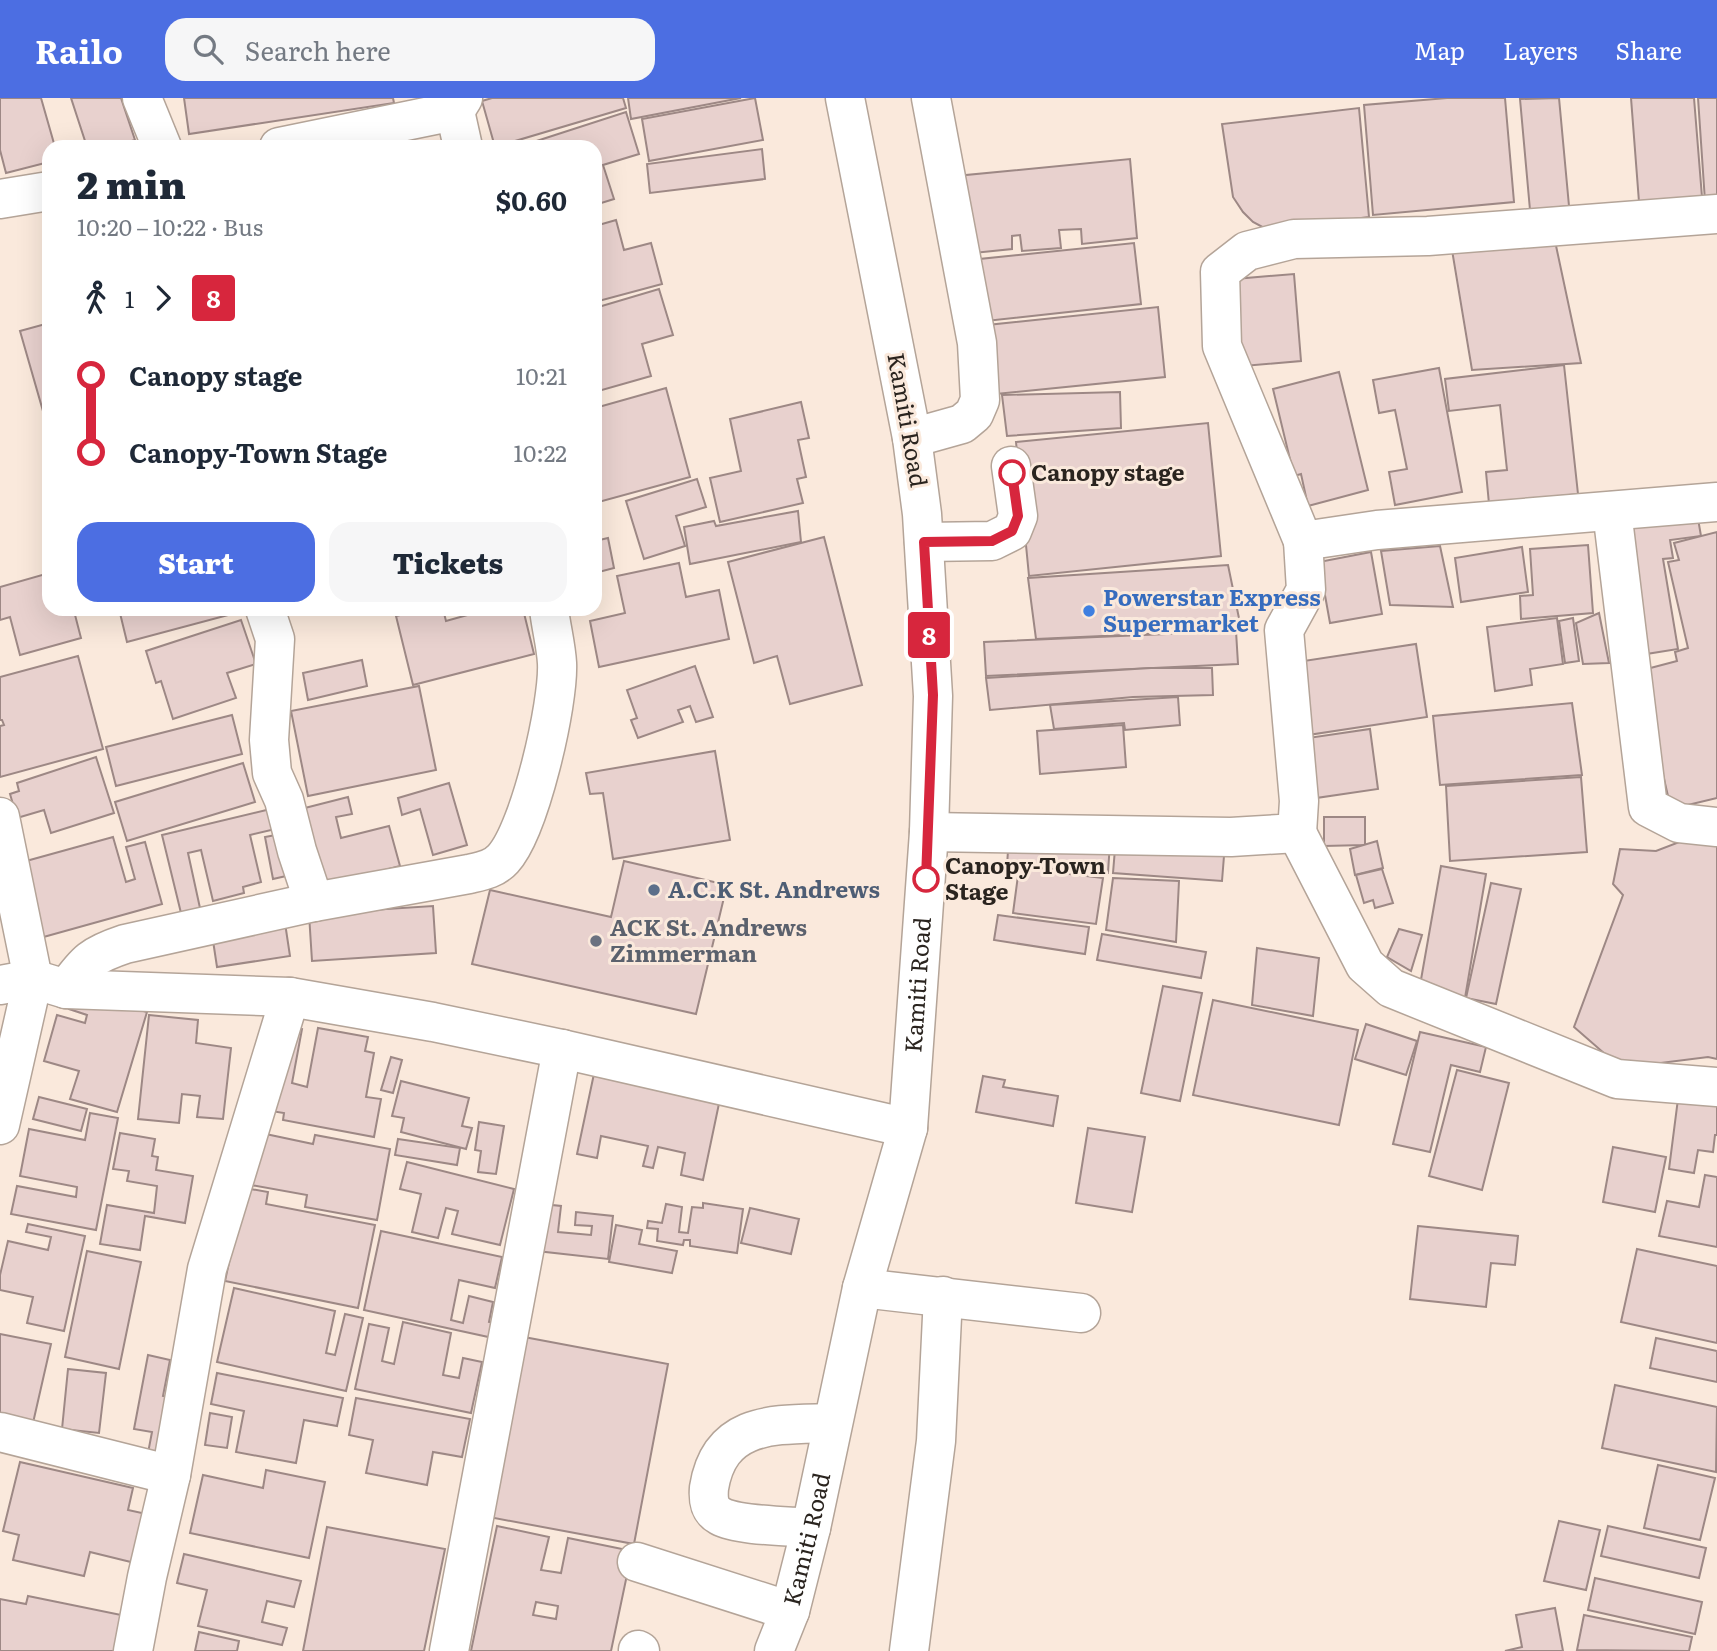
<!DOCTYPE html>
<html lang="en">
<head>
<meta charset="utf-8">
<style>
	:root { --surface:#fff; --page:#f6f6f7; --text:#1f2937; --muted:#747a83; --accent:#4c6ee2 }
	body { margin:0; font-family:Literata,serif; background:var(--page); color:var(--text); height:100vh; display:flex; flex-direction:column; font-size:26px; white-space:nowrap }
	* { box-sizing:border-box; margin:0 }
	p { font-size:23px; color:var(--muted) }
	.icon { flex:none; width:38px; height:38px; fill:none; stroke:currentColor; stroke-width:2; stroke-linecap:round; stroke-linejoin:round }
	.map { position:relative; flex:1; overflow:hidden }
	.details { position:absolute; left:42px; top:42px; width:560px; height:476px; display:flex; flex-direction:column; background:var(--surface); border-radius:21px; box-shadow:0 7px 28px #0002 }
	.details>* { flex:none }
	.badge { padding:0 14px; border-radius:5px; font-size:24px; line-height:46px }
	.map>.badge { position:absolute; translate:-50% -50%; box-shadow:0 0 0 4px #fff }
	.legs { display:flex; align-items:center; gap:10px; height:77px; padding:0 35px; font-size:23px }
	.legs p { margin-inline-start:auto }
	.summary { display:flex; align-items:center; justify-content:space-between; height:119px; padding:0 35px }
	h1 { font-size:38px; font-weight:800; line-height:52px }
	.button { display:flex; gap:14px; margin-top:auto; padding:14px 35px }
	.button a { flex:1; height:80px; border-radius:21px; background:var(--accent); color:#fff; font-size:28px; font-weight:800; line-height:80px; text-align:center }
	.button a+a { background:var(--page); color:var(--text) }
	ul { padding:0 35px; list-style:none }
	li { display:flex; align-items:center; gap:24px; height:77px; font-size:26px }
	li i { display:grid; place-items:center; width:10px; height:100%; margin:0 9px; background:currentColor }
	li i::after { content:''; width:18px; height:18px; margin:-9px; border:5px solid; border-radius:50%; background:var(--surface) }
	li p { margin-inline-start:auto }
	li:first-child i { background:linear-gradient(#0000 50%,currentColor 0) }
	li:last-child i { background:linear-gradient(currentColor 50%,#0000 0) }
	header { display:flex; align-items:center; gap:42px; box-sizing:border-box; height:98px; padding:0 35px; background:var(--accent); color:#fff }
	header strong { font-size:33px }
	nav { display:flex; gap:38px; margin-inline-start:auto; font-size:24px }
	.search { width:490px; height:63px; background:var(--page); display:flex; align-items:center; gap:18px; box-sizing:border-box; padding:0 24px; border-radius:21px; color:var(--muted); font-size:26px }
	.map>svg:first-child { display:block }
</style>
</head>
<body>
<header>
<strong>Railo</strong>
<div class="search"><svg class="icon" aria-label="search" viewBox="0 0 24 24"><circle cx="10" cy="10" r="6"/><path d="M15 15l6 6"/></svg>Search here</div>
<nav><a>Map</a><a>Layers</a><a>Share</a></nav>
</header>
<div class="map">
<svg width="1717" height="1553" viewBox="0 0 1717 1553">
	<rect width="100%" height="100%" fill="#fae9dc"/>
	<g fill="#e8d1ce" stroke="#9d8885" stroke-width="2" fill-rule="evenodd">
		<path d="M0 0H41L55 49H49V64L6 75 0 52Z"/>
		<path d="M71 0H121L135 42 111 49H87Z"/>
		<path d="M184 0H393L394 5 189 36Z"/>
		<path d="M492 0H623L626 10 495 49 482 3Z"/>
		<path d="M628 0H741L631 21Z"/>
		<path d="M755 0 763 42 649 63 642 21Z"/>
		<path d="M1447 0H1505L1514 104 1373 117 1364 7Z"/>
		<path d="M1559 0 1569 108 1530 112 1520 1Z"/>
		<path d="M1631 0H1694L1702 99 1639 104Z"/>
		<path d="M1698 0H1717V102L1705 103Z"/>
		<path d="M1359 10 1369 119 1268 132 1253 124 1243 114 1233 99 1222 26Z"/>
		<path d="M626 14 639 56 603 67 614 101 595 107V49H518Z"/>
		<path d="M762 51 765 81 650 95 647 66Z"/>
		<path d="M1130 61 1137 140 1082 146 1081 131 1059 132 1061 150 1022 153 1020 137 1012 138V151L964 156 956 78Z"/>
		<path d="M616 122 624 152 651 145 662 186 595 204V128Z"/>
		<path d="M1555 143 1581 265 1472 272 1451 146Z"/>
		<path d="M1134 145 1141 206 977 224 970 162Z"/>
		<path d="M1294 176 1301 263 1232 269 1235 181Z"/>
		<path d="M659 191 673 237 642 246 651 278 595 294V210Z"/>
		<path d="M1158 209 1165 279 986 297 978 228Z"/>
		<path d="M49 225V312L43 313 20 233Z"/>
		<path d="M1564 267 1578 396 1489 406 1486 374 1507 372 1500 307 1449 313 1445 281Z"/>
		<path d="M1439 270 1462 394 1395 407 1389 374 1407 371 1395 312 1379 315 1373 282Z"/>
		<path d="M1339 274 1368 392 1308 408 1301 376 1294 378 1273 291Z"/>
		<path d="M666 290 690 379 595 405V310Z"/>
		<path d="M1120 294 1121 330 1007 338 1002 297Z"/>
		<path d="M801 304 809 340 798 342 806 379 797 381 803 405 720 424 710 380 741 373 730 321Z"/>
		<path d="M1208 325 1221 458 1029 478 1016 344Z"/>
		<path d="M697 381 706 409 676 418 685 448 644 461 626 403Z"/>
		<path d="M798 413 801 444 690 466 684 429 714 423 716 428Z"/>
		<path d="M1697 415 1701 438 1670 442 1673 460 1663 461 1678 551 1640 557 1619 429Z"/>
		<path d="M1717 434V700L1671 711 1639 573 1677 563 1675 554 1688 550 1668 464 1679 462 1674 445Z"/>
		<path d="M824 439 862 587 790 606 777 558 754 565 728 464Z"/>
		<path d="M608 440 614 470 595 475V443Z"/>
		<path d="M1588 447 1593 515 1521 521 1520 498 1533 497 1530 451Z"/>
		<path d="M1440 448 1453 509 1390 507 1381 453Z"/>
		<path d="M1522 449 1528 494 1461 504 1455 460Z"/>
		<path d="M1371 454 1382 516 1330 525 1319 464Z"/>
		<path d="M679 465 686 499 719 492 729 541 599 569 590 523 625 515 617 478Z"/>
		<path d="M1228 467 1241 530 1236 532 1036 541 1028 480Z"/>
		<path d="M49 475V511H81L74 513 81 540 20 557 10 519 0 522V489Z"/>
		<path d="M119 511H247V512L127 544Z"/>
		<path d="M425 511H443L446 523 471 516 470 511H523L534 556 413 587 396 518Z"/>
		<path d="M1599 515 1609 565 1583 566 1576 525Z"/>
		<path d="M1557 520 1563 566 1530 571 1532 587 1495 593 1487 529Z"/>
		<path d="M1573 520 1579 563 1565 565 1559 523Z"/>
		<path d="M241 522 256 566 227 575 236 600 173 621 161 583 156 585 146 553Z"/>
		<path d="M1236 533 1238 566 986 578 984 544Z"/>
		<path d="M1416 546 1427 619 1308 637 1297 564Z"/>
		<path d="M78 558 103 651 0 679V628L4 627 2 622H0V579Z"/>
		<path d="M362 562 367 588 308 602 303 575Z"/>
		<path d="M695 568 713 619 696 624 690 608 678 612 683 624 638 640 631 622 637 620 627 592Z"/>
		<path d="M1151 570H1212L1213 597 1133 599 990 612 986 580Z"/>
		<path d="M419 588 436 672 308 698 291 613Z"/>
		<path d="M1178 599 1180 627 1125 632 1124 625 1054 631 1050 607Z"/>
		<path d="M1572 605 1582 677 1440 687 1433 618Z"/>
		<path d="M232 617 242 656 116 688 106 649Z"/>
		<path d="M1123 627 1126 669 1040 676 1037 633Z"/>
		<path d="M1370 631 1378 691 1316 700 1308 640Z"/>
		<path d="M715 653 730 742 613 761 603 695 590 696 586 675Z"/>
		<path d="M96 659 114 715 51 735 44 712 17 720 10 696 19 693 17 685Z"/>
		<path d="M243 665 255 704 127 743 115 704Z"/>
		<path d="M1581 679 1587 754 1450 763 1446 688Z"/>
		<path d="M449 685 467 747 433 757 420 711 402 717 398 700Z"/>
		<path d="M348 699 352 716 336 719 341 740 389 728 400 768 317 790 297 712Z"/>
		<path d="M279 709 284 729 250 737 261 784 243 789 244 795 213 803 201 752 188 755 200 810 181 815 162 737Z"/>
		<path d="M1324 719H1365V747L1324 748Z"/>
		<path d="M286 735 295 776 273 781 265 739Z"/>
		<path d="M1700 736 1717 746V961L1708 959 1621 970 1574 929 1623 797 1613 786 1620 751 1656 753Z"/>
		<path d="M1009 737 1110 744 1108 775 1007 768Z"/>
		<path d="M113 739 126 784 135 781 126 749 145 744 162 806 40 840 19 765Z"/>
		<path d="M1377 743 1383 770 1355 777 1350 751Z"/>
		<path d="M1115 751 1224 758 1222 783 1113 775Z"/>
		<path d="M624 763 727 787 696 916 472 866 490 792 611 819Z"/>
		<path d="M1441 768 1486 776 1465 900 1419 893Z"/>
		<path d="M1019 770 1103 780 1096 826 1013 815Z"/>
		<path d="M1382 771 1393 805 1375 810 1373 802 1364 805 1356 777Z"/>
		<path d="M1113 780 1179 783 1176 844 1106 832Z"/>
		<path d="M1491 785 1521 791 1496 906 1466 900Z"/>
		<path d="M433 808 436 855 312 863 309 816Z"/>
		<path d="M998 817 1089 829 1085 856 994 842Z"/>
		<path d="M285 825 290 858 217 869 212 836Z"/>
		<path d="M1399 831 1422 837 1411 873 1387 859Z"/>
		<path d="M1102 836 1206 854 1201 880 1097 862Z"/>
		<path d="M1257 850 1319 860 1313 918 1252 907Z"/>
		<path d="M1163 888 1202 895 1180 1003 1141 995Z"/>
		<path d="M74 893 147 914 117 1014 70 1001 79 973 44 963 57 917 85 925 87 917 69 911Z"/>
		<path d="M1213 902 1358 932 1339 1027 1193 997Z"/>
		<path d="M149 917 198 922 196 945 231 950 223 1021 197 1019 200 998 182 996 179 1025 138 1021Z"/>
		<path d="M1366 926 1417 943 1406 977 1355 961Z"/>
		<path d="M285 928 302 931 292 985 307 989 318 930 368 939 365 953 374 955 366 999 381 1001 374 1039 283 1022 284 1015 271 1013Z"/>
		<path d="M1420 934 1486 949 1480 974 1451 967 1430 1054 1393 1046Z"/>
		<path d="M391 959 402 962 393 995 381 992Z"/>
		<path d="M595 971 721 996 703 1082 681 1077 685 1055 658 1049 653 1070 643 1068 648 1048 601 1038 597 1060 577 1056Z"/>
		<path d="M1457 972 1509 985 1482 1092 1429 1078Z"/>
		<path d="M983 978 1005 982 1003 989 1058 998 1053 1028 976 1014Z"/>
		<path d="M401 983 469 1000 462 1028 472 1030 466 1051 401 1034 404 1020 392 1018Z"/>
		<path d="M1679 993 1717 998V1037H1715L1713 1054 1698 1052 1694 1075 1669 1071Z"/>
		<path d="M39 999 87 1011 81 1033 33 1021Z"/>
		<path d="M90 1015 118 1020 96 1132 11 1116 17 1088 76 1099 77 1089 20 1078 29 1031 85 1042Z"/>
		<path d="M479 1024 504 1028 496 1076 478 1074 481 1053 475 1052Z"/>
		<path d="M1088 1030 1145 1039 1132 1114 1076 1105Z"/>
		<path d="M120 1035 155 1041 152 1058 158 1059 156 1072 193 1078 185 1125 145 1118 140 1152 100 1146 107 1107 154 1115 157 1088 127 1083 129 1073 113 1071Z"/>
		<path d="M261 1035 313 1046 315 1037 390 1051 377 1122 305 1109 307 1097 251 1087Z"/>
		<path d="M398 1041 460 1050 457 1067 395 1057Z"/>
		<path d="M1613 1049 1666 1059 1655 1114 1603 1104Z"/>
		<path d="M407 1064 514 1091 500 1147 452 1136 458 1113 446 1110 438 1140 412 1134 421 1096 400 1091Z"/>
		<path d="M1705 1077 1717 1079V1149L1659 1138 1667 1103 1699 1109Z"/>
		<path d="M245 1090 268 1094 266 1106 375 1127 358 1210 225 1183Z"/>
		<path d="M533 1105 561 1108 558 1134 591 1137 592 1128 575 1127 576 1114 613 1118 608 1161 528 1152Z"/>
		<path d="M703 1105 743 1111 737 1155 690 1148V1142H684L683 1147 657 1143 658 1131 647 1130 648 1123 662 1125 666 1106 682 1109 679 1134 688 1135 692 1109 703 1110Z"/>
		<path d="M750 1110 799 1121 791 1156 741 1145Z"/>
		<path d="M28 1126 85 1138 64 1233 27 1225 33 1199 0 1192V1177L8 1143 48 1152 51 1139 26 1134Z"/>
		<path d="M616 1127 642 1132 639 1146 677 1153 672 1175 609 1164Z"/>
		<path d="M1418 1128 1518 1138 1515 1167 1491 1165 1486 1209 1410 1201Z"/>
		<path d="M381 1133 502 1159 495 1190 459 1182 451 1222 463 1225 469 1198 493 1204 489 1224 496 1225 493 1240 364 1212Z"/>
		<path d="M1637 1151 1717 1168V1245L1621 1224Z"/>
		<path d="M87 1153 141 1164 119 1271 65 1259Z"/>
		<path d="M234 1190 335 1213 326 1255 335 1257 345 1216 363 1220 346 1293 217 1264Z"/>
		<path d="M403 1224 451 1235 443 1277 459 1280 463 1260 482 1264 471 1315 355 1291 369 1226 389 1230 382 1263 394 1266Z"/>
		<path d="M0 1236 51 1246 30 1338 0 1331Z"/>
		<path d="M524 1239 668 1266 634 1446 489 1419Z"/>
		<path d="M1656 1240 1717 1253V1284L1650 1270Z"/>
		<path d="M148 1257 170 1262 163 1298 170 1299 158 1357 148 1355 152 1334 134 1331Z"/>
		<path d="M68 1271 106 1275 99 1335 62 1331Z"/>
		<path d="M217 1275 343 1300 337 1328 304 1322 296 1365 236 1354 244 1313 211 1306Z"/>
		<path d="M1615 1287 1717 1309 1716 1374 1602 1350Z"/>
		<path d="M356 1300 470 1321 462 1359 433 1354 427 1387 366 1375 373 1342 349 1337Z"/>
		<path d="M210 1315 232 1319 227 1350 205 1347Z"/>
		<path d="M20 1364 133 1390 128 1412 151 1417 139 1466 90 1454 84 1478 13 1462 19 1437 3 1433Z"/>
		<path d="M1658 1367 1715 1380 1700 1442 1644 1430Z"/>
		<path d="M266 1372 325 1384 309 1460 190 1435 203 1377 263 1390Z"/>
		<path d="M1559 1423 1600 1432 1586 1492 1544 1483Z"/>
		<path d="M497 1428 549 1439 541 1472 561 1475 568 1440 632 1453 611 1553H471ZM536 1504 558 1508 556 1521 533 1517Z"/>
		<path d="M1608 1428 1706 1450 1699 1480 1601 1458Z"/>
		<path d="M327 1429 445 1451 424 1553H303Z"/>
		<path d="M184 1456 301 1483 294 1509 267 1503 262 1524 287 1530 282 1547 198 1528 207 1492 177 1485Z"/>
		<path d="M1595 1480 1702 1504 1695 1536 1588 1512Z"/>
		<path d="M28 1498 131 1519 124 1553H0V1501L26 1506Z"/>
		<path d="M1555 1510 1563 1553H1505L1522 1549 1516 1517Z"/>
		<path d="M1584 1517 1692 1539 1689 1553 1577 1552Z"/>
		<path d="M199 1534 239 1543 237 1553H195Z"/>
	</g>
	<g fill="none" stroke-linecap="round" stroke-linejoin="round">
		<g stroke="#b4a498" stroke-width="41">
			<g id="minor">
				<path d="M142 0 162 49"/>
				<path d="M455 13 463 49"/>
				<path d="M279 49 455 13 463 0"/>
				<path d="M0 101 49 93"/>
				<path d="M912 340 962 326 974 316 980 302 977 245 931 0"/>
				<path d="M1612 413 1648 709 1679 725 1717 729"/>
				<path d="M1303 443 1222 248 1220 174 1247 153 1294 141 1428 138 1717 116"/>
				<path d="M924 444 992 443 1012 433 1018 418 1011 368"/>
				<path d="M265 511 275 541 269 642 272 675 284 702 297 753 314 804"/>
				<path d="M0 719 33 881 0 1027"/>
				<path d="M929 734 1231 739 1297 735 1299 703 1284 532 1306 492 1303 443 1377 432 1717 404"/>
				<path d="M1297 735 1365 867 1391 890 1617 981 1717 989"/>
				<path d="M0 887 33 881 66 891 290 899 433 924 562 951 908 1030"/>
				<path d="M66 891C86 863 92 857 125 846L314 804 469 776C482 773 494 771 503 761 530 732 559 605 557 565 556 547 551 529 549 511"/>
				<path d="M862 1190 1081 1215"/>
				<path d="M0 1334 171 1377"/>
				<path d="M811 1430C789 1428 738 1428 720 1418 709 1412 708 1402 709 1390 720 1321 778 1327 832 1325"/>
				<path d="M637 1464 790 1513"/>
				<path d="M638 1552 640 1553"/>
				<path d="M133 1553 147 1479 171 1377 207 1171 290 899"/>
				<path d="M449 1553 562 951"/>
				<path d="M909 1553 936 1343 943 1198"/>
			</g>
		</g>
		<g stroke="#b4a498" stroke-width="41">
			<g id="major">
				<path id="s1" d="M774 1553 790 1513 811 1430 862 1190 908 1030 929 734 933 598 922 416 912 340 845 0"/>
			</g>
		</g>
		<use href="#minor" stroke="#fff" stroke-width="38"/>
		<use href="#major" stroke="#fff" stroke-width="38"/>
	</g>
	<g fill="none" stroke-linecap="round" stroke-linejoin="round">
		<g stroke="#fff" stroke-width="16">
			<path id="line-1" d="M926 781 933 597 924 444 992 443 1012 433 1018 418 1012 375"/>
		</g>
		<use href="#line-1" stroke="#d7263d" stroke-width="10"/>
	</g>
	<g fill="#fff" stroke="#d7263d" stroke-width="3.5">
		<circle cx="1012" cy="375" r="12"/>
		<circle cx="926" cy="781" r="12"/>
	</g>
	<circle fill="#3f7fe0" stroke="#fae9dc" stroke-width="2.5" cx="1089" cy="513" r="7"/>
	<circle fill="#5c6f8a" stroke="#fae9dc" stroke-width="2.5" cx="654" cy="792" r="7"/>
	<circle fill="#6b7280" stroke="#fae9dc" stroke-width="2.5" cx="596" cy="843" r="7"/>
	<g text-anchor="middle" stroke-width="6" stroke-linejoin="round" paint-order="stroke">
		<g font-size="23" fill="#2a241f" stroke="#fae9dc">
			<text transform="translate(907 322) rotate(80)" y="8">Kamiti Road</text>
			<text dy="8" stroke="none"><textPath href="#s1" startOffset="684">Kamiti Road</textPath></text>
			<text dy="8" stroke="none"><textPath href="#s1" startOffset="117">Kamiti Road</textPath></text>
		</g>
		<g font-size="23" font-weight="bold" fill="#2a241f" stroke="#fae9dc" text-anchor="start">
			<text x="1031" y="383">Canopy stage</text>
			<text x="945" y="776">Canopy-Town<tspan x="945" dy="26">Stage</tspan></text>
		</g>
		<g font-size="23" font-weight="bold" fill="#366cbe" stroke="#fae9dc" text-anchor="start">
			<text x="1103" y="508">Powerstar Express<tspan x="1103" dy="26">Supermarket</tspan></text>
		</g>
		<g font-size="23" font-weight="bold" fill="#4e5e75" stroke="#fae9dc" text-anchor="start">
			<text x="668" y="800">A.C.K St. Andrews</text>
		</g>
		<g font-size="23" font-weight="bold" fill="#5b616d" stroke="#fae9dc" text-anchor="start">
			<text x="610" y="838">ACK St. Andrews<tspan x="610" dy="26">Zimmerman</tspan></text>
		</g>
	</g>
</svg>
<b class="badge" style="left:929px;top:537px;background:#d7263d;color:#fff">8</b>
<section class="details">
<div class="summary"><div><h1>2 min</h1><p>10:20 – 10:22 · Bus</p></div><b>$0.60</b></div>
<div class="legs"><svg class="icon" aria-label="walk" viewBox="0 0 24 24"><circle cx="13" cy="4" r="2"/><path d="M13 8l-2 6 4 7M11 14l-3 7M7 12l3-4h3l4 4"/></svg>1<svg class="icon" aria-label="forward" viewBox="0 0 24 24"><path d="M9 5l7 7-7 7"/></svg><b class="badge" style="background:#d7263d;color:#fff">8</b></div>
<ul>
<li><i style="color:#d7263d"></i><b>Canopy stage</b><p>10:21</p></li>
<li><i style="color:#d7263d"></i><b>Canopy-Town Stage</b><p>10:22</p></li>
</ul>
<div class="button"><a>Start</a><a>Tickets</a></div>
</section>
</div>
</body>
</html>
